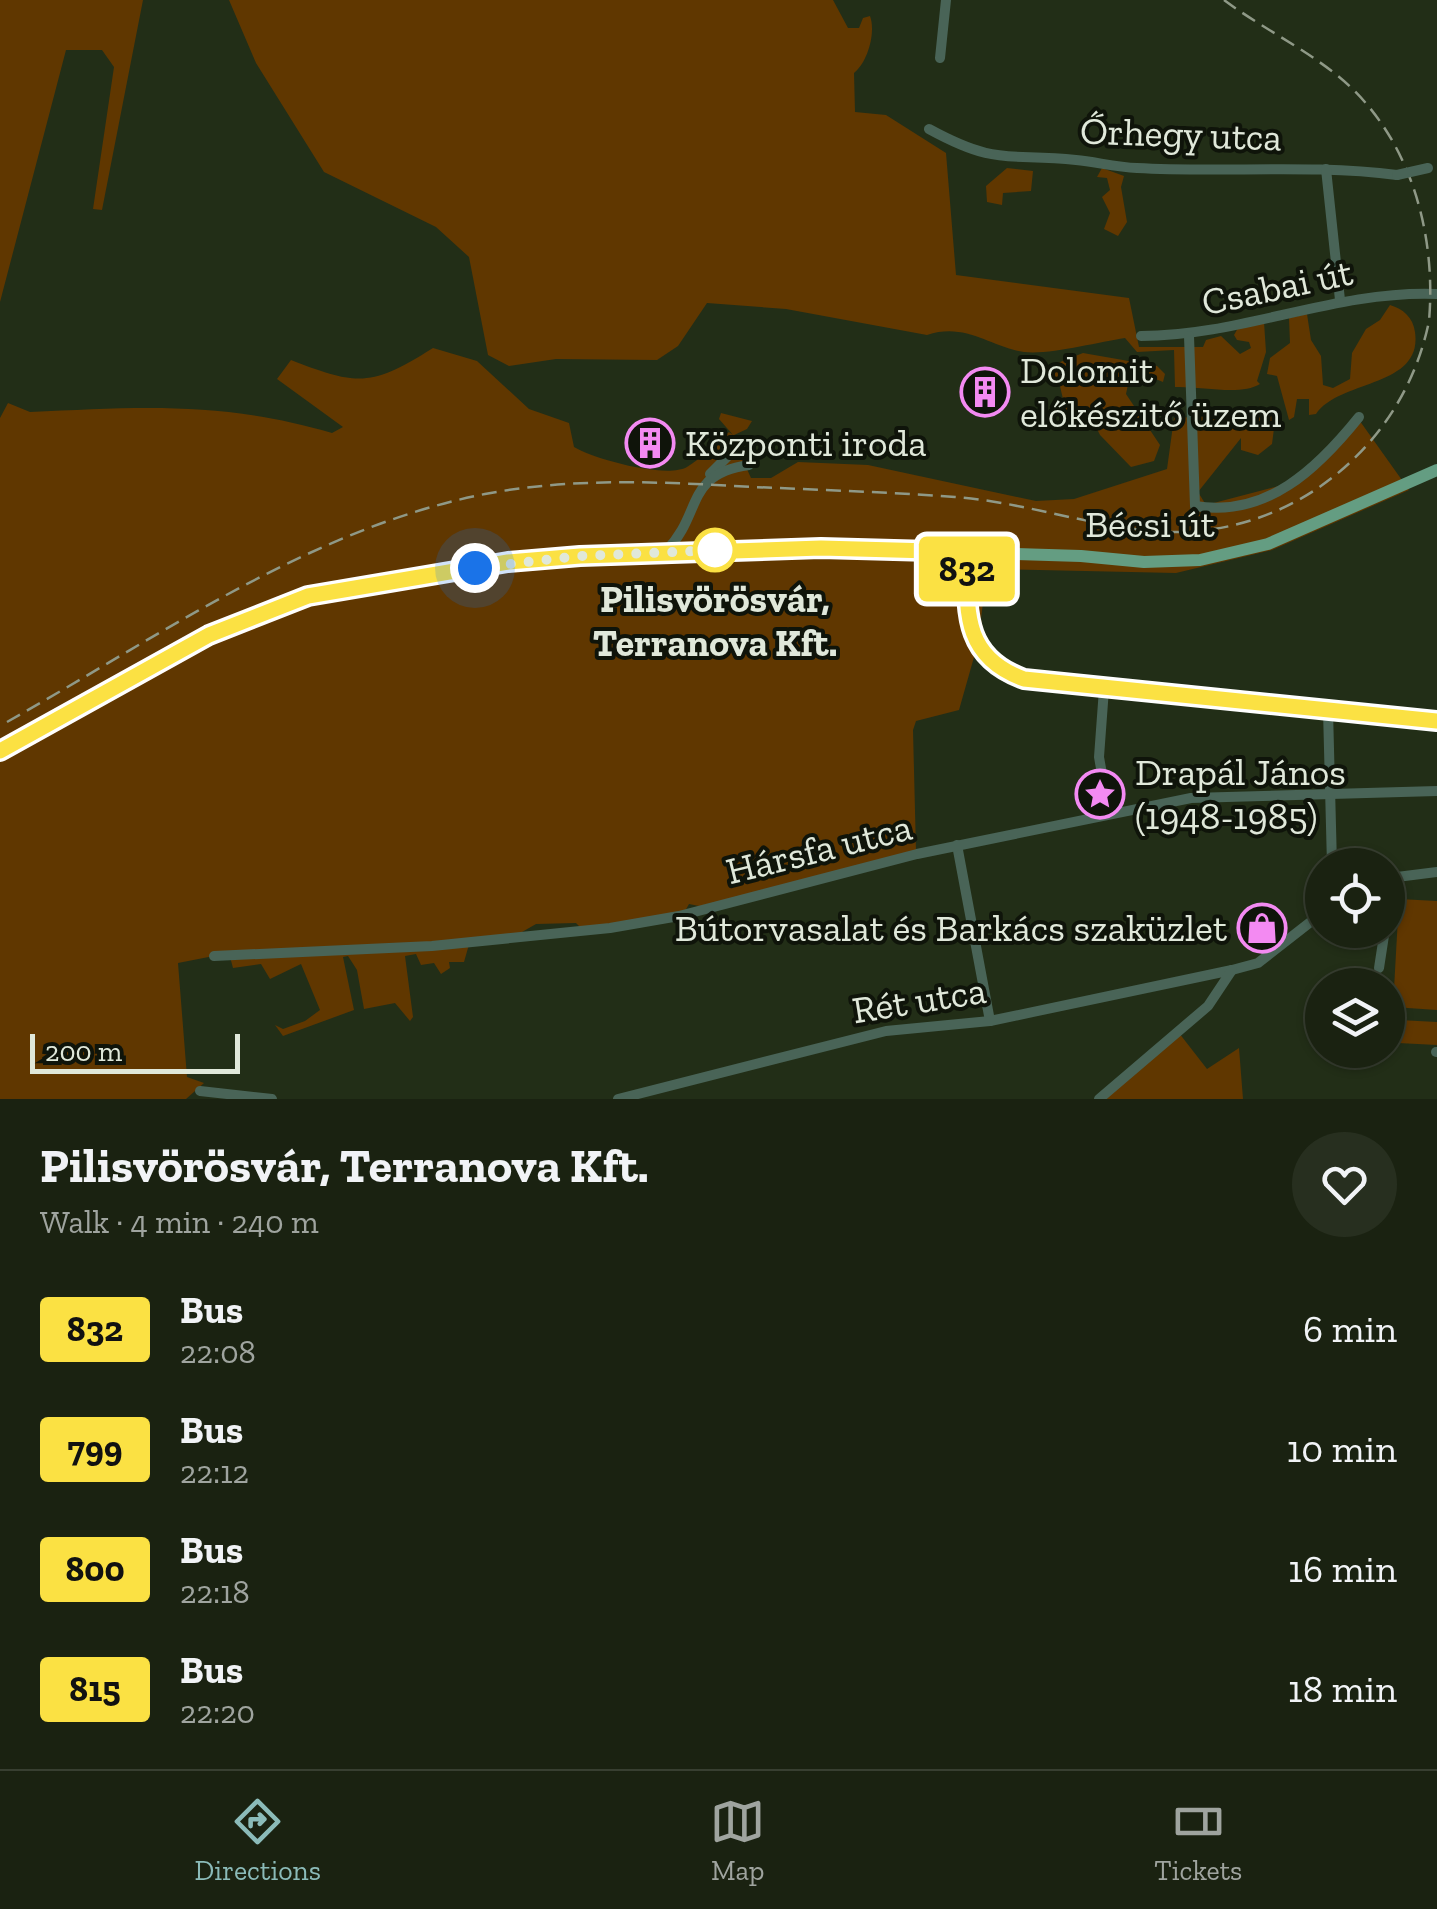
<!DOCTYPE html>
<html lang="en">
<head>
<meta charset="utf-8">
<style>
	:root { --surface:#1a2211; --page:#272f1f; --text:#f1f3f6; --muted:#9fa49f; --line:#383f31; --accent:#8bbbb9 }
	body { margin:0; font-family:"Zilla Slab",serif; background:var(--page); color:var(--text); height:100vh; display:flex; flex-direction:column; font-size:38px; white-space:nowrap }
	* { box-sizing:border-box; margin:0 }
	p { font-size:32px; color:var(--muted) }
	.icon { flex:none; width:55px; height:55px; fill:none; stroke:currentColor; stroke-width:2; stroke-linecap:round; stroke-linejoin:round }
	.map { position:relative; height:1099px; overflow:hidden }
	.sheet { display:flex; flex-direction:column; background:var(--surface); flex:1 }
	.sheet>* { flex:none }
	.badge { padding:0 20px; border-radius:8px; font-size:35px; line-height:65px }
	.controls { position:absolute; left:1305px; top:848px; display:grid; gap:20px }
	.controls a { display:grid; place-items:center; width:100px; height:100px; border-radius:50%; background:var(--surface); box-shadow:0 2px 8px #0004,0 0 0 2px var(--line); font-size:50px }
	.scale { position:absolute; left:30px; bottom:25px; width:210px; box-sizing:border-box; padding-left:10px; border:5px solid #e0e8da; border-top:0; font-size:28px; line-height:35px; white-space:nowrap; color:#e0e8da; -webkit-text-stroke:8px #0f140a; paint-order:stroke }
	.you { position:absolute; width:50px; height:50px; margin:-25px; border:8px solid #fff; border-radius:50%; background:#1a73e8; box-shadow:0 0 0 15px #1a73e833 }
	.map>.badge { position:absolute; translate:-50% -50%; box-shadow:0 0 0 5px #fff }
	.round { display:grid; place-items:center; flex:none; width:105px; height:105px; border-radius:52px; background:var(--page) }
	.summary { display:flex; align-items:center; justify-content:space-between; height:170px; padding:0 40px }
	h1 { font-size:48px; font-weight:700; line-height:75px }
	ul { padding:0; list-style:none }
	li { display:flex; align-items:center; gap:30px; height:120px; padding:0 40px }
	li div { flex:1 }
	li b { display:block; font-size:38px }
	li em { font-style:normal }
	li .badge { min-width:110px; font-weight:700; text-align:center }
	.tabs { display:flex; justify-content:space-around; align-items:center; height:140px; border-top:2px solid var(--line); background:var(--surface); font-size:28px; color:var(--muted) }
	.tabs a { display:grid; justify-items:center; gap:5px }
	.tabs .active { color:var(--accent) }
	.map>svg:first-child { display:block }
</style>
</head>
<body>
<div class="map">
<svg width="1437" height="1099" viewBox="0 0 1437 1099">
	<rect width="100%" height="100%" fill="#222e17"/>
	<g fill="#603700">
		<path d="M0 0H143L102 210 93 209 114 67 102 50H66L0 302Z"/>
		<path d="M229 0H833L848 28H859L863 18 870 16C876 32 868 62 854 73L855 112 886 115 946 153 956 275 1129 298 1139 347H1203L1206 340 1221 336 1240 354 1251 348 1249 342 1237 340 1234 335 1238 328 1264 322 1266 352 1257 381 1260 384C1241 396 1201 386 1175 387L1174 350 1137 352 1125 338C1098 342 1050 355 1024 352 990 347 966 322 927 335L786 309 707 303 678 346 657 360 556 359 509 366 488 355 469 257 436 227 324 172 256 63Z"/>
		<path d="M1007 168 1033 171 1031 191 1003 193 1002 205 987 202 986 186Z"/>
		<path d="M1102 168 1124 176 1121 187 1127 222 1118 236 1104 229 1110 213 1102 197 1110 190 1107 178 1097 177Z"/>
		<path d="M1390 305C1403 309 1413 317 1415 332 1423 388 1340 379 1316 414L1309 415V399H1297L1294 417 1289 420 1277 376 1267 374 1270 358 1290 343 1289 318 1307 314 1311 340 1321 356 1323 385 1333 388 1350 379 1352 353 1366 329 1380 320Z"/>
		<path d="M433 348 477 361 529 409 569 423 574 447C594 459 666 479 687 467 702 458 716 443 729 432L733 435 719 419 721 413 752 421 747 429 732 436 751 478H771L798 462 868 465 1036 501 1074 499 1167 469 1174 418 1260 414 1258 418 1276 413 1272 444 1258 455 1241 450V438L1198 492 1206 505 1290 483 1357 417 1409 490 1272 550 1176 573 987 569 981 619 988 652 978 643 959 710 916 721 913 730 916 851 704 907 689 904 684 913 584 931 576 923 536 924 515 936 470 941 464 962H449L450 968 441 974 434 963 421 965 416 954 405 956 413 1017 410 1021 395 1003 364 1009 357 970 348 956 343 957 354 1010 283 1036 275 1025 283 1029 305 1021 320 1010 301 964 270 979 261 964 233 968 229 953 178 963 187 1077 204 1083 186 1099H0V418L8 403 30 412C142 407 222 401 332 433L343 427 277 379 291 360C358 386 371 387 433 348Z"/>
		<path d="M1083 353 1157 366 1165 374 1163 382 1136 371 1130 375 1126 394 1160 445 1154 461 1131 467 1100 435 1092 419 1078 413 1067 416 1059 382 1045 368Z"/>
		<path d="M1399 899 1437 901V1010L1393 1007Z"/>
		<path d="M1399 1020 1437 1022V1045L1398 1043Z"/>
		<path d="M1179 1033 1207 1069 1239 1048 1243 1099H1104Z"/>
	</g>
	<g fill="none" stroke-linecap="round" stroke-linejoin="round">
		<g stroke="#496457" stroke-width="10">
			<path d="M940 58 946 0"/>
			<path d="M929 129C997 166 1006 153 1076 160 1096 162 1116 167 1137 168 1224 173 1310 164 1397 175"/>
			<path d="M1326 169 1340 300"/>
			<path d="M1141 336C1242 336 1335 290 1437 294"/>
			<path d="M1189 336 1195 506C1267 518 1318 468 1359 417"/>
			<path d="M710 474 739 445"/>
			<path d="M666 551C703 514 684 474 749 465"/>
			<path d="M1104 689 1099 757 1109 814"/>
			<path d="M1328 710 1332 865"/>
			<path d="M957 845 990 1021"/>
			<path d="M1389 878 1437 872"/>
			<path d="M214 956 432 946 610 928 679 916 917 854 1191 798 1437 791"/>
			<path d="M1379 968 1393 877"/>
			<path d="M1436 1052H1437"/>
			<path d="M200 1091 272 1099"/>
			<path d="M618 1099 886 1031 990 1021 1232 970 1258 963 1322 913"/>
			<path d="M1099 1099 1208 1006 1232 970"/>
		</g>
		<g stroke="#649d82" stroke-width="12">
			<path d="M967 552C967 609 961 656 1024 679L1437 721"/>
			<path d="M0 751 209 635 308 596 508 562 666 551 821 548 1081 556 1144 562 1200 560 1268 544 1437 470"/>
		</g>
		<path stroke="#8f9987" stroke-width="2.5" stroke-dasharray="15 8" stroke-linecap="butt" d="M7 722C158 637 312 528 485 494 574 477 664 482 754 487 821 490 888 492 955 497 1022 502 1086 525 1152 531 1285 543 1403 450 1429 321 1437 228 1407 129 1333 72 1298 45 1259 26 1224 0"/>
		<path stroke="#496457" stroke-width="10" d="M1397 175 1428 168"/>
	</g>
	<g fill="none" stroke-linecap="round" stroke-linejoin="round">
		<g stroke="#fff" stroke-width="22">
			<path id="line" d="M0 751 209 635 308 596 508 562 580 556 821 548 967 552C967 609 961 656 1024 679L1437 721"/>
		</g>
		<use href="#line" stroke="#fbe143" stroke-width="15"/>
		<path stroke="#e0e8da" stroke-width="10" stroke-dasharray="0 18" d="M475 568 580 556 722 550H715"/>
	</g>
	<defs>
		<g id="building-ring" transform="scale(2.5)"><circle r="9.5" fill="#0f140a" stroke="#f38af2" stroke-width="1.5"/><path d="M-4-6H4V6H1V3H-1V6H-4ZM-2.5-4.3h1.7v1.8h-1.7ZM.8-4.3h1.7v1.8H.8ZM-2.5-1h1.7V.8h-1.7ZM.8-1h1.7V.8H.8Z" fill="#f38af2"/></g>
		<g id="sight-ring" transform="scale(2.5)"><circle r="9.5" fill="#0f140a" stroke="#f38af2" stroke-width="1.5"/><path d="M0-6L1.8-2.2L6-1.7L2.9 1.2L3.7 5.4L0 3.3L-3.7 5.4L-2.9 1.2L-6-1.7L-1.8-2.2Z" fill="#f38af2"/></g>
		<g id="shop-ring" transform="scale(2.5)"><circle r="9.5" fill="#0f140a" stroke="#f38af2" stroke-width="1.5"/><path d="M-5-2.5h2.3a2.7 3.5 0 0 1 5.4 0H5L5.5 6h-11ZM-1.5-2.5h3a1.5 2.3 0 0 0-3 0Z" fill="#f38af2"/></g>
	</defs>
	<g fill-rule="evenodd">
		<use href="#building-ring" x="985" y="392"/>
		<use href="#building-ring" x="650" y="443"/>
		<use href="#sight-ring" x="1100" y="794"/>
		<use href="#shop-ring" x="1262" y="928"/>
	</g>
	<circle fill="#fff" stroke="#fbe143" stroke-width="5" cx="715" cy="550" r="20"/>
	<g text-anchor="middle" stroke-width="8" stroke-linejoin="round" paint-order="stroke">
		<g font-size="38" fill="#e0e8da" stroke="#0f140a">
			<text transform="translate(1181 134) rotate(2)" y="13">Őrhegy utca</text>
			<text transform="translate(1277 287) rotate(-12)" y="13">Csabai út</text>
			<text x="1150" y="537">Bécsi út</text>
			<text transform="translate(819 849) rotate(-14)" y="13">Hársfa utca</text>
			<text transform="translate(919 1000) rotate(-9)" y="13">Rét utca</text>
		</g>
		<g font-size="38" fill="#e0e8da" stroke="#0f140a" text-anchor="start">
			<text x="1020" y="383">Dolomit<tspan x="1020" dy="44">előkészitő üzem</tspan></text>
			<text x="685" y="456">Központi iroda</text>
			<text x="1135" y="785">Drapál János<tspan x="1135" dy="44">(1948-1985)</tspan></text>
			<text x="1227" y="941" text-anchor="end">Bútorvasalat és Barkács szaküzlet</text>
		</g>
		<g font-size="38" font-weight="bold" fill="#e0e8da" stroke="#0f140a">
			<text x="715" y="612">Pilisvörösvár,<tspan x="715" dy="44">Terranova Kft.</tspan></text>
		</g>
	</g>
</svg>
<div class="controls">
<a><svg class="icon" aria-label="locate" viewBox="0 0 24 24"><circle cx="12" cy="12" r="6"/><path d="M12 2v4M12 18v4M2 12h4M18 12h4"/></svg></a>
<a><svg class="icon" aria-label="layers" viewBox="0 0 24 24"><path d="M12 4l9 5-9 5-9-5zM3 14l9 5 9-5"/></svg></a>
</div>
<div class="scale">200 m</div>
<div class="you" style="left:475px;top:568px"></div>
<b class="badge" style="left:967px;top:569px;background:#fbe143;color:#111">832</b>
</div>
<section class="sheet">
<div class="summary"><div><h1>Pilisvörösvár, Terranova Kft.</h1><p>Walk · 4 min · 240 m</p></div><a class="round"><svg class="icon" aria-label="heart" viewBox="0 0 24 24"><path d="M12 20l-8-8c-3-5 5-10 8-4 3-6 11-1 8 4z"/></svg></a></div>
<ul>
<li><span class="badge" style="background:#fbe143;color:#111">832</span><div><b>Bus</b><p>22:08</p></div><em>6 min</em></li>
<li><span class="badge" style="background:#fbe143;color:#111">799</span><div><b>Bus</b><p>22:12</p></div><em>10 min</em></li>
<li><span class="badge" style="background:#fbe143;color:#111">800</span><div><b>Bus</b><p>22:18</p></div><em>16 min</em></li>
<li><span class="badge" style="background:#fbe143;color:#111">815</span><div><b>Bus</b><p>22:20</p></div><em>18 min</em></li>
</ul>
</section>
<nav class="tabs">
<a class="active"><svg class="icon" aria-label="directions" viewBox="0 0 24 24"><path d="M12 3l9 9-9 9-9-9zM9 14v-3h6M13 9l2 2-2 2"/></svg>Directions</a>
<a><svg class="icon" aria-label="map" viewBox="0 0 24 24"><path d="M3 6l6-2 6 2 6-2v14l-6 2-6-2-6 2zM9 4v14M15 6v14"/></svg>Map</a>
<a><svg class="icon" aria-label="tickets" viewBox="0 0 24 24"><path d="M3 7h18v10H3zM15 7v10"/></svg>Tickets</a>
</nav>
</body>
</html>
